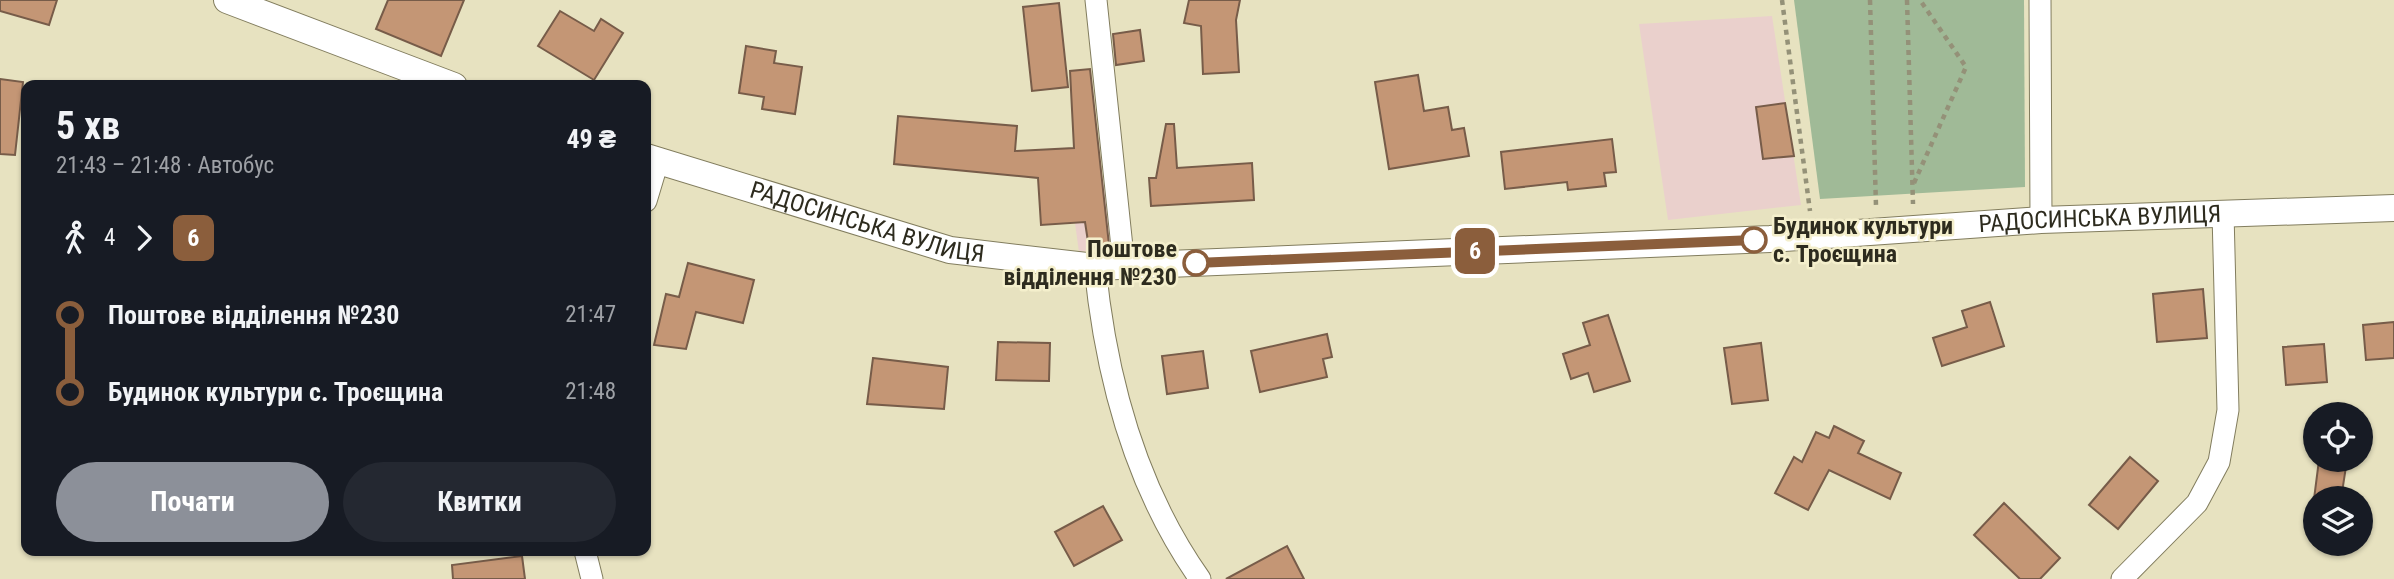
<!DOCTYPE html>
<html lang="uk">
<head>
<meta charset="utf-8">
<style>
	:root { --surface:#171b24; --page:#242831; --text:#f1f3f6; --muted:#9ea1a6; --accent:#8c9099 }
	body { margin:0; font-family:"Roboto Condensed",sans-serif; background:var(--page); color:var(--text); height:100vh; display:flex; flex-direction:column; font-size:26px; white-space:nowrap }
	* { box-sizing:border-box; margin:0 }
	p { font-size:23px; color:var(--muted) }
	.icon { flex:none; width:38px; height:38px; fill:none; stroke:currentColor; stroke-width:2; stroke-linecap:round; stroke-linejoin:round }
	.map { position:relative; flex:1; overflow:hidden }
	.drawer { position:absolute; left:21px; top:80px; width:630px; height:476px; display:flex; flex-direction:column; background:var(--surface); border-radius:14px; box-shadow:0 2px 5px #0004 }
	.drawer>* { flex:none }
	.badge { padding:0 14px; border-radius:10px; font-size:24px; line-height:46px }
	.fabs { position:absolute; left:2303px; top:402px; display:grid; gap:14px }
	.fabs a { display:grid; place-items:center; width:70px; height:70px; border-radius:50%; background:var(--surface); box-shadow:0 2px 5px #0004; font-size:35px }
	.map>.badge { position:absolute; translate:-50% -50%; box-shadow:0 0 0 4px #fff }
	.legs { display:flex; align-items:center; gap:10px; height:77px; padding:0 35px; font-size:23px }
	.legs p { margin-inline-start:auto }
	.headline { display:flex; align-items:center; justify-content:space-between; height:119px; padding:0 35px }
	h1 { font-size:38px; font-weight:700; line-height:52px }
	.button { display:flex; gap:14px; margin-top:auto; padding:14px 35px }
	.button a { flex:1; height:80px; border-radius:42px; background:var(--accent); color:#fff; font-size:28px; font-weight:700; line-height:80px; text-align:center }
	.button a+a { background:var(--page); color:var(--text) }
	ul { padding:0 35px; list-style:none }
	li { display:flex; align-items:center; gap:24px; height:77px; font-size:26px }
	li i { display:grid; place-items:center; width:10px; height:100%; margin:0 9px; background:currentColor }
	li i::after { content:''; width:18px; height:18px; margin:-9px; border:5px solid; border-radius:50%; background:var(--surface) }
	li p { margin-inline-start:auto }
	li:first-child i { background:linear-gradient(#0000 50%,currentColor 0) }
	li:last-child i { background:linear-gradient(currentColor 50%,#0000 0) }
	.map>svg:first-child { display:block }
</style>
</head>
<body>
<div class="map">
<svg width="2394" height="579" viewBox="0 0 2394 579">
	<rect width="100%" height="100%" fill="#e7e2c0"/>
	<g fill="#ead0cc">
		<path d="M1772 16 1801 205 1668 220 1639 24Z"/>
		<path d="M1103 179 1112 248 1079 252 1070 187Z"/>
	</g>
	<path fill="#a0ba97" d="M1794 0H2024L2025 187 1820 199Z"/>
	<g fill="#c49675" stroke="#775c49" stroke-width="2">
		<path d="M0 0H57L49 25 0 11Z"/>
		<path d="M388 0H464L441 56 376 29Z"/>
		<path d="M1189 0H1240L1236 20 1239 72 1203 74 1201 26 1184 23Z"/>
		<path d="M1059 3 1068 87 1032 91 1023 7Z"/>
		<path d="M560 11 594 31 601 19 623 33 594 80 538 46Z"/>
		<path d="M1140 30 1144 61 1116 65 1113 34Z"/>
		<path d="M746 46 776 51 774 63 802 67 795 114 762 109 764 97 739 93Z"/>
		<path d="M1090 69 1109 245 1089 248 1085 222 1041 225 1038 178 894 164 898 116 1017 126 1015 151 1074 148 1070 71Z"/>
		<path d="M1418 75 1424 111 1448 107 1452 130 1464 128 1469 156 1389 169 1375 82Z"/>
		<path d="M0 79 23 82 15 155 0 154Z"/>
		<path d="M1785 103 1794 156 1763 159 1756 107Z"/>
		<path d="M1166 124H1174L1177 168 1252 163 1254 200 1151 206 1149 178H1156Z"/>
		<path d="M1612 139 1616 172 1604 173 1606 186 1568 190 1567 182 1505 189 1501 152Z"/>
		<path d="M688 263 754 280 743 323 696 312 686 349 654 345 666 294 679 297Z"/>
		<path d="M2203 289 2207 338 2157 342 2153 294Z"/>
		<path d="M1990 302 2004 346 1942 366 1933 338 1967 327 1962 311Z"/>
		<path d="M1608 315 1630 381 1594 392 1588 373 1571 379 1563 354 1590 345 1583 323Z"/>
		<path d="M2394 322V358L2366 360 2363 325Z"/>
		<path d="M1327 334 1332 357 1323 359 1327 377 1260 392 1251 351Z"/>
		<path d="M998 342 1050 343 1049 381 996 380Z"/>
		<path d="M1761 343 1768 400 1732 404 1724 348Z"/>
		<path d="M2324 344 2327 382 2286 385 2283 347Z"/>
		<path d="M1203 351 1208 388 1167 394 1162 356Z"/>
		<path d="M873 358 948 367 944 409 867 404Z"/>
		<path d="M1834 426 1864 441 1858 453 1901 473 1890 499 1829 470 1808 510 1775 493 1794 457 1802 462 1816 432 1829 438Z"/>
		<path d="M2130 457 2158 481 2118 529 2089 505Z"/>
		<path d="M2319 460H2347L2341 499H2314Z"/>
		<path d="M2004 503 2060 558 2040 579H2020L1974 535Z"/>
		<path d="M1103 506 1122 540 1074 566 1055 532Z"/>
		<path d="M1287 546 1304 579H1226Z"/>
		<path d="M522 556 525 579H453L452 565Z"/>
	</g>
	<g fill="none" stroke-linecap="round" stroke-linejoin="round">
		<g stroke="#827d5e" stroke-width="23">
			<g id="minor">
				<path d="M1096 0 1124 266"/>
				<path d="M2040 0 2041 220"/>
				<path d="M646 201 658 161"/>
				<path d="M1095 267C1106 378 1135 487 1200 579"/>
				<path d="M585 551 592 579"/>
				<path d="M2122 579 2197 503 2219 462 2228 410 2223 213"/>
			</g>
		</g>
		<g stroke="#827d5e" stroke-width="28">
			<g id="tertiary">
				<path d="M227 0 454 86"/>
				<path id="s1" d="M646 157 950 250 1095 267 1770 239 2041 220 2394 208"/>
			</g>
		</g>
		<g stroke="#949178" stroke-width="4.5" stroke-dasharray="5 5" stroke-linecap="butt">
			<path d="M1782 0 1810 211"/>
			<path d="M1870 0 1876 206"/>
			<path d="M1907 0 1913 204"/>
			<path d="M1914 183 1966 67 1920 0"/>
		</g>
		<use href="#minor" stroke="#fff" stroke-width="21"/>
		<use href="#tertiary" stroke="#fff" stroke-width="26"/>
	</g>
	<g fill="none" stroke-linecap="round" stroke-linejoin="round">
		<g stroke="#fff" stroke-width="16">
			<path id="line-1" d="M1196 263 1754 240"/>
		</g>
		<use href="#line-1" stroke="#8b5e3c" stroke-width="10"/>
	</g>
	<g fill="#fff" stroke="#8b5e3c" stroke-width="3.5">
		<circle cx="1754" cy="240" r="12"/>
		<circle cx="1196" cy="263" r="12"/>
	</g>
	<g text-anchor="middle" stroke-width="5" stroke-linejoin="round" paint-order="stroke">
		<g font-size="24" fill="#2d2b1e" stroke="#f4efcc">
			<text dy="8" stroke="none"><textPath href="#s1" startOffset="1470">РАДОСИНСЬКА ВУЛИЦЯ</textPath></text>
			<text dy="8" stroke="none"><textPath href="#s1" startOffset="231">РАДОСИНСЬКА ВУЛИЦЯ</textPath></text>
		</g>
		<g font-size="24" font-weight="bold" fill="#2d2b1e" stroke="#f4efcc" text-anchor="start">
			<text x="1773" y="234">Будинок культури<tspan x="1773" dy="28">с. Троєщина</tspan></text>
			<text x="1177" y="257" text-anchor="end">Поштове<tspan x="1177" dy="28">відділення №230</tspan></text>
		</g>
	</g>
</svg>
<div class="fabs">
<a><svg class="icon" aria-label="locate" viewBox="0 0 24 24"><circle cx="12" cy="12" r="6"/><path d="M12 2v4M12 18v4M2 12h4M18 12h4"/></svg></a>
<a><svg class="icon" aria-label="layers" viewBox="0 0 24 24"><path d="M12 4l9 5-9 5-9-5zM3 14l9 5 9-5"/></svg></a>
</div>
<b class="badge" style="left:1475px;top:251px;background:#8b5e3c;color:#fff">6</b>
<section class="drawer">
<div class="headline"><div><h1>5 хв</h1><p>21:43 – 21:48 · Автобус</p></div><b>49 ₴</b></div>
<div class="legs"><svg class="icon" aria-label="walk" viewBox="0 0 24 24"><circle cx="13" cy="4" r="2"/><path d="M13 8l-2 6 4 7M11 14l-3 7M7 12l3-4h3l4 4"/></svg>4<svg class="icon" aria-label="forward" viewBox="0 0 24 24"><path d="M9 5l7 7-7 7"/></svg><b class="badge" style="background:#8b5e3c;color:#fff">6</b></div>
<ul>
<li><i style="color:#8b5e3c"></i><b>Поштове відділення №230</b><p>21:47</p></li>
<li><i style="color:#8b5e3c"></i><b>Будинок культури с. Троєщина</b><p>21:48</p></li>
</ul>
<div class="button"><a>Почати</a><a>Квитки</a></div>
</section>
</div>
</body>
</html>
